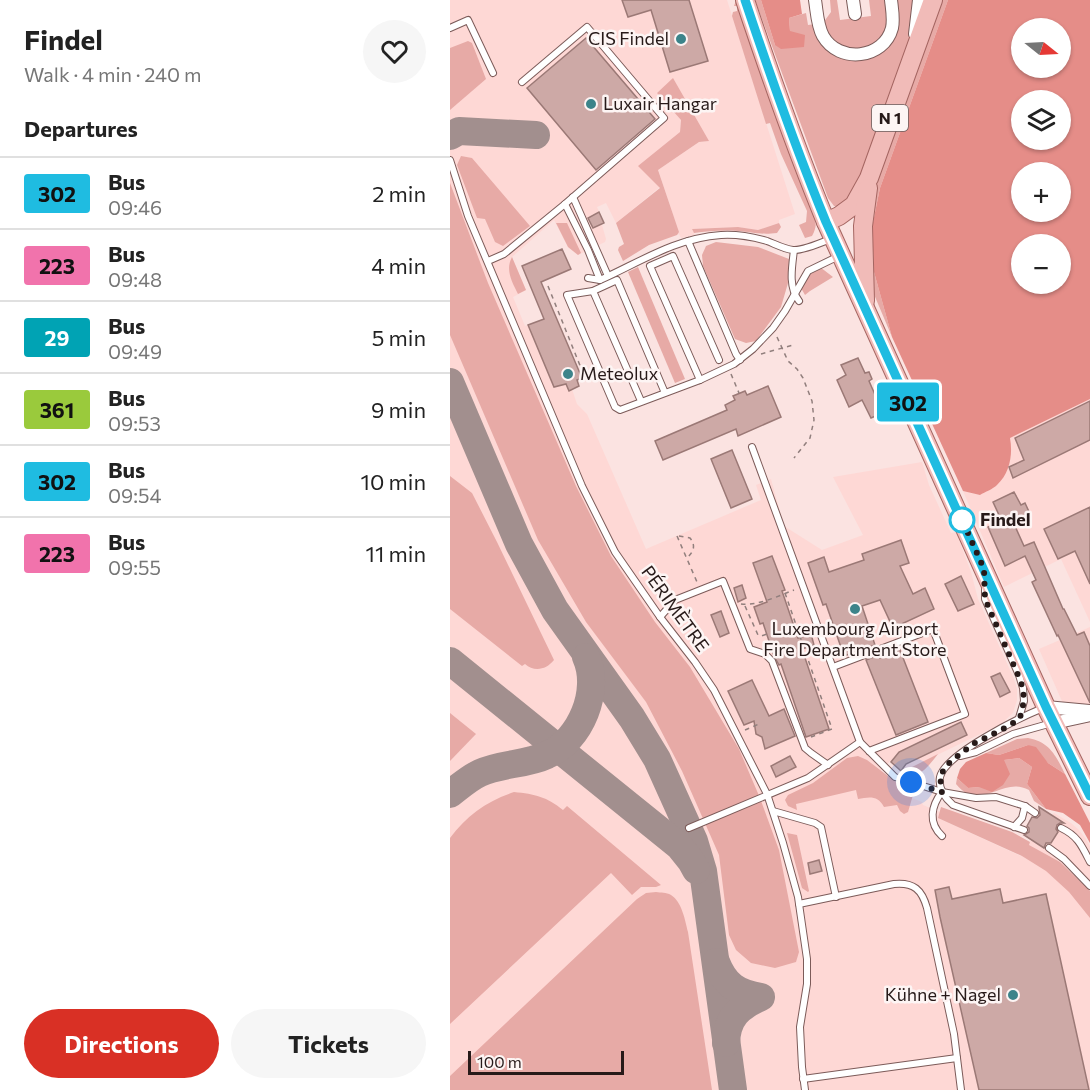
<!DOCTYPE html>
<html lang="en">
<head>
<meta charset="utf-8">
<style>
	:root { --surface:#fff; --page:#f6f6f6; --text:#222; --muted:#767676; --line:#e0e0e0; --accent:#d93025 }
	body { margin:0; font-family:Commissioner,sans-serif; background:var(--page); color:var(--text); height:100vh; display:flex; flex-direction:column; font-size:22px; white-space:nowrap }
	* { box-sizing:border-box; margin:0 }
	p { font-size:20px; color:var(--muted) }
	.icon { flex:none; width:33px; height:33px; fill:none; stroke:currentColor; stroke-width:2; stroke-linecap:round; stroke-linejoin:round }
	.map { position:relative; flex:1; overflow:hidden }
	.details { display:flex; flex-direction:column; background:var(--surface); width:450px }
	.details>* { flex:none }
	.badge { padding:0 12px; border-radius:4px; font-size:21px; line-height:39px }
	.needle { width:39px; rotate:108deg }
	.fabs { position:absolute; left:561px; top:18px; display:grid; gap:12px }
	.fabs a { display:grid; place-items:center; width:60px; height:60px; border-radius:50%; background:var(--surface); box-shadow:0 2px 4px #0004; font-size:30px }
	.scale { position:absolute; left:18px; bottom:15px; width:156px; box-sizing:border-box; padding-left:6px; border:3px solid #271a19; border-top:0; font-size:16px; line-height:21px; white-space:nowrap; color:#271a19; -webkit-text-stroke:4px #fdf5f4; paint-order:stroke }
	.you { position:absolute; width:30px; height:30px; margin:-15px; border:4px solid #fff; border-radius:50%; background:#1a73e8; box-shadow:0 0 0 9px #1a73e833 }
	.map>.badge { position:absolute; translate:-50% -50%; box-shadow:0 0 0 3px #fff }
	h2 { padding:0 24px; font-size:22px; line-height:54px }
	.round { display:grid; place-items:center; flex:none; width:63px; height:63px; border-radius:32px; background:var(--page) }
	.head { display:flex; align-items:center; justify-content:space-between; height:102px; padding:0 24px }
	h1 { font-size:28px; font-weight:700; line-height:45px }
	.button { display:flex; gap:12px; margin-top:auto; padding:12px 24px }
	.button a { flex:1; height:69px; border-radius:36px; background:var(--accent); color:#fff; font-size:24px; font-weight:700; line-height:69px; text-align:center }
	.button a+a { background:var(--page); color:var(--text) }
	ul { padding:0; list-style:none }
	li { display:flex; align-items:center; gap:18px; height:72px; padding:0 24px; border-top:2px solid var(--line) }
	li div { flex:1 }
	li b { display:block; font-size:22px }
	li em { font-style:normal }
	li .badge { min-width:66px; font-weight:700; text-align:center }
	main { display:flex; flex:1; min-height:0 }
	.map>svg:first-child { display:block }
</style>
</head>
<body>
<main>
<section class="details">
<div class="head"><div><h1>Findel</h1><p>Walk · 4 min · 240 m</p></div><a class="round"><svg class="icon" aria-label="heart" viewBox="0 0 24 24"><path d="M12 20l-8-8c-3-5 5-10 8-4 3-6 11-1 8 4z"/></svg></a></div>
<h2>Departures</h2>
<ul>
<li><span class="badge" style="background:#1fbce1;color:#111">302</span><div><b>Bus</b><p>09:46</p></div><em>2 min</em></li>
<li><span class="badge" style="background:#f173ac;color:#111">223</span><div><b>Bus</b><p>09:48</p></div><em>4 min</em></li>
<li><span class="badge" style="background:#00a3b4;color:#fff">29</span><div><b>Bus</b><p>09:49</p></div><em>5 min</em></li>
<li><span class="badge" style="background:#9aca3c;color:#111">361</span><div><b>Bus</b><p>09:53</p></div><em>9 min</em></li>
<li><span class="badge" style="background:#1fbce1;color:#111">302</span><div><b>Bus</b><p>09:54</p></div><em>10 min</em></li>
<li><span class="badge" style="background:#f173ac;color:#111">223</span><div><b>Bus</b><p>09:55</p></div><em>11 min</em></li>
</ul>
<div class="button"><a>Directions</a><a>Tickets</a></div>
</section>
<div class="map">
<svg width="640" height="1090" viewBox="0 0 640 1090">
	<rect width="100%" height="100%" fill="#fbe3e1"/>
	<g fill="#fed8d5">
		<path d="M0 0H277L345 214 329 220V223L308 230 288 227 242 229 245 235 231 238 229 234 227 235 229 232 208 170 249 142 258 141 223 79 207 93 231 120 230 132 189 166 210 187 166 223 156 203 147 207 154 223 152 225 156 239 155 242 128 255 118 247 104 220 62 257 76 290 63 297 75 326 85 322 89 331 109 323 132 378 127 380 129 386 122 389 127 404 137 414 196 549 311 500 306 485 321 479 334 526 372 550 413 535 383 477 472 462 479 485 501 533 506 532 521 572 528 599 564 679 567 689V700L563 713 551 724 452 772 440 761 429 773 459 798H462L472 802 473 805 490 812 488 818 571 856 581 840 572 834 589 807 602 815 604 813 621 823 629 830 636 839 640 846V1090H0Z"/>
		<path d="M640 399V622L611 559 554 587 513 491 530 495 559 438Z"/>
		<path d="M640 627V711L615 708 589 649Z"/>
	</g>
	<g fill="#e7aaa6">
		<path d="M286 0 359 205C365 218 369 223 362 236L355 238 349 225 356 222 357 211 331 154 320 123 316 124 282 16 283 12 287 11V6H284Z"/>
		<path d="M305 0H311L325 45 340 31 339 18 356 13 358 25 373 23 381 12 380 0H387L390 20 421 16 419 0H474L401 200 390 206H384L378 198Z"/>
		<path d="M491 0H498L430 188 422 227 424 272 442 337 423 292 418 246 423 197 440 140Z"/>
		<path d="M18 41 22 43 36 79 0 110V48Z"/>
		<path d="M223 78 259 141 249 142 208 170 229 232 227 235 199 245 173 261 168 250 169 247 174 244 166 223 210 188 188 166 230 132 231 120 207 93Z"/>
		<path d="M11 156 22 158 80 226 53 246 45 242 35 219 27 218 7 165Z"/>
		<path d="M0 183 38 283 126 486 161 556 205 622 240 667 289 749 310 798 329 850 349 952 346 962 325 968 301 963 286 950 279 935 269 855 232 771 196 702 136 622 88 540 0 335Z"/>
		<path d="M106 223H117L131 253 128 255 118 247Z"/>
		<path d="M329 223 331 227 327 233C310 235 303 232 288 231 273 230 258 231 244 233L242 229 288 227 308 230Z"/>
		<path d="M266 242 308 247 339 259 338 283 331 307 306 341 296 343 285 339 253 266 252 255 256 246Z"/>
		<path d="M62 257 76 290 68 294C62 282 55 270 62 257Z"/>
		<path d="M188 267 235 379 225 383 178 272Z"/>
		<path d="M370 267 383 277 360 291 355 295 351 288 361 272Z"/>
		<path d="M0 476 22 493 47 542 104 660C96 670 84 672 75 664L72 666 0 609Z"/>
		<path d="M0 713 26 734 0 761Z"/>
		<path d="M578 738C600 742 606 756 615 774L598 763 578 745 549 755 536 753 567 739Z"/>
		<path d="M488 754C479 765 473 775 458 777L452 772Z"/>
		<path d="M408 756 417 760 463 795 458 812 454 814 450 811 447 805 434 807C428 795 419 797 408 799L406 790 346 804 347 810 338 806 335 800 338 795 363 783 397 758Z"/>
		<path d="M569 758 582 767 577 784 596 809 584 801 579 790C552 775 530 814 506 784L507 778 518 788 529 787 554 760Z"/>
		<path d="M64 792C85 794 97 797 113 810L117 806 211 885 206 887H191L182 895 161 873 0 1024V838C17 815 37 801 64 792Z"/>
		<path d="M491 807 562 832 580 842 579 845 610 862 640 891V918L619 892 596 871 572 856 488 818Z"/>
		<path d="M337 833 347 835 359 891 358 892 352 888Z"/>
		<path d="M206 892C211 893 216 892 221 895 232 902 235 920 238 932L262 1090H0V1076L187 899 196 893Z"/>
	</g>
	<g fill="#e58d88" fill-rule="evenodd">
		<path d="M311 0H350L352 14 339 18 340 31 355 35 354 47 331 49 325 45Z"/>
		<path d="M498 0H640V399L560 438C563 454 560 473 547 485 543 489 535 492 530 495L513 491 442 337 424 272 422 227 430 188ZM572 28H610V68H572ZM572 100H610V140H572ZM572 172H610V212H572ZM572 244H610V284H572Z"/>
		<path d="M578 745 586 747 598 763 615 774 640 823V843L630 825 613 813 596 809 577 784 582 767 569 758 554 760 560 774 553 785 542 792 529 787 518 788 507 778 510 769 516 762 536 753 549 755Z"/>
	</g>
	<g fill="none" stroke-linecap="round" stroke-linejoin="round">
		<g stroke="#a28f8e" stroke-width="28">
			<path d="M0 136 9 131 86 135"/>
			<path d="M0 382 69 544 105 610 182 718 207 759 244 841 253 871 283 1090"/>
			<path d="M0 661 229 846 241 861 246 870"/>
			<path d="M0 794C9 787 19 778 30 773 51 763 76 765 97 755 131 740 151 690 136 657"/>
			<path d="M266 962C275 985 287 993 311 997 289 1007 277 1017 276 1043"/>
		</g>
	</g>
	<g fill="#cda9a6" stroke="#9b7976" stroke-width="1.5">
		<path d="M172 0H239L258 61 220 72 201 10 178 17Z"/>
		<path d="M136 38 205 119 146 170 77 88Z"/>
		<path d="M149 212 154 223 143 228 138 218Z"/>
		<path d="M112 249 121 269 91 282 132 378 127 380 129 386 119 391 116 384 104 387 78 325 94 319 72 266Z"/>
		<path d="M408 358 415 373 419 372 422 379 419 381 430 406 433 404 437 413 430 417 428 415 421 418 412 400 399 407 387 380 396 375 391 365Z"/>
		<path d="M318 386 331 417 288 436 286 429 213 460 205 441 277 410 275 405 285 400 283 396 295 391 297 395Z"/>
		<path d="M640 401V440L563 478 559 467 574 460 565 438Z"/>
		<path d="M282 450 302 499 281 508 261 459Z"/>
		<path d="M564 492 571 505 575 503 581 516 564 524 574 546 584 542 613 609H614L627 635 634 632 640 646V703L608 635 607 636 582 582 586 580 575 556 555 566 538 527 542 525 539 519 549 515 543 502Z"/>
		<path d="M640 507V584L625 551 608 559 594 529Z"/>
		<path d="M451 540 459 563 450 566 463 594 475 588 484 609 443 628 430 600 412 606 425 645 394 656 376 604 373 605 358 563 374 557 379 572 414 560 412 554Z"/>
		<path d="M322 556 335 590 332 591 348 638 361 634 364 645 352 649 379 729 356 737 331 664 329 665 324 656 313 623 310 624 304 607 317 602 303 563Z"/>
		<path d="M511 576 524 604 508 611 495 584Z"/>
		<path d="M292 585 296 598 288 602 284 588Z"/>
		<path d="M271 611 279 633 270 637 261 615Z"/>
		<path d="M450 650 478 722 446 735 416 660 429 655 430 658Z"/>
		<path d="M550 673 560 692 550 697 541 677Z"/>
		<path d="M302 680 319 716 334 709 345 736 315 749 312 737 306 734 304 721 294 725 278 691Z"/>
		<path d="M511 722 517 735 456 764 451 771 441 762 449 752Z"/>
		<path d="M340 756 346 767 326 777 321 766Z"/>
		<path d="M589 807 614 823H610L607 825 606 829 608 832 601 843H596L594 848 574 835 579 832V828L577 826 582 817 587 818 590 815Z"/>
		<path d="M369 860 372 871 360 874 358 863Z"/>
		<path d="M499 887 502 899 550 889 553 903 596 894 639 1090H529L490 917 485 890Z"/>
	</g>
	<g fill="none" stroke-linecap="round" stroke-linejoin="round">
		<g stroke="#7c5b59" stroke-width="8">
			<g id="service">
				<path d="M0 28 18 20 43 73"/>
				<path d="M0 160 18 216 132 486 165 552 210 617 245 662 264 690 317 794 333 843 348 897 357 959V984L350 1027 352 1067 355 1090"/>
				<path d="M123 197 158 276"/>
				<path d="M115 204 138 250 150 280"/>
				<path d="M238 241 286 354 290 360"/>
				<path d="M344 250C342 267 338 287 349 301"/>
				<path d="M38 261 54 254 115 204 214 118 137 27 72 82"/>
				<path d="M138 278 150 280C190 262 226 238 271 235 286 234 303 237 317 241 325 244 334 249 343 250 353 251 373 242 383 238"/>
				<path d="M143 291 191 401"/>
				<path d="M250 380 200 266 223 256 269 360"/>
				<path d="M215 393 167 280 143 291 117 295 165 407 170 410 250 380 284 364 303 349 323 328 335 311 358 271 389 256"/>
				<path d="M302 447 410 742 445 777 492 792 526 798 546 797 575 806 585 813"/>
				<path d="M535 588V599L569 675 573 688 574 701 569 718"/>
				<path d="M210 617 225 600 273 581 300 649 315 654 322 661 355 748 361 753 378 765"/>
				<path d="M383 667 483 629 515 714 419 751"/>
				<path d="M510 756 526 752 563 734 602 723"/>
				<path d="M492 792C481 806 478 823 492 836"/>
				<path d="M323 811 365 823 371 827 386 897"/>
				<path d="M564 827 572 818 575 806"/>
				<path d="M239 828 358 778 410 742"/>
				<path d="M611 828C628 836 632 846 640 862"/>
				<path d="M574 830 503 805C495 798 488 788 490 777 495 754 571 717 593 708"/>
				<path d="M599 848 614 859 640 886"/>
				<path d="M349 904 444 884C464 882 472 890 477 908L504 1034 511 1090"/>
				<path d="M353 1079 507 1058"/>
			</g>
		</g>
		<g stroke="#7c5b59" stroke-width="14">
			<g id="minor">
				<path d="M365 0C367 12 367 25 373 36 389 64 434 59 442 28 444 19 442 9 441 0"/>
				<path d="M403 0 405 14"/>
				<path d="M465 34 469 0"/>
				<path d="M596 707 640 711"/>
				<path d="M604 723 640 715"/>
			</g>
		</g>
		<g stroke="#a46561" stroke-width="20">
			<g id="primary">
				<path d="M295 0C320 75 346 149 376 222L596 707 640 796"/>
				<path d="M376 222 389 216 404 205 419 178 483 0"/>
				<path d="M415 301 413 226 418 188"/>
			</g>
		</g>
		<g stroke="#917f7d" stroke-width="1.5" stroke-dasharray="4.5 4.5" stroke-linecap="butt">
			<path d="M98 286 135 378"/>
			<path d="M327 337 338 361 347 369 353 378 362 401 364 420 360 438 344 458"/>
			<path d="M311 354 343 345"/>
			<path d="M281 374 289 393"/>
			<path d="M227 536 247 582"/>
			<path d="M229 536 240 538C246 546 244 551 237 558"/>
			<path d="M335 593 382 729 361 737"/>
			<path d="M291 604C308 606 328 596 344 590"/>
			<path d="M295 606 308 635 311 636 317 634"/>
			<path d="M229 609 252 656"/>
			<path d="M295 730 309 724"/>
		</g>
		<use href="#service" stroke="#fff" stroke-width="6"/>
		<use href="#minor" stroke="#fff" stroke-width="12"/>
		<use href="#primary" stroke="#f1bbb8" stroke-width="18"/>
	</g>
	<g fill="none" stroke-linecap="round" stroke-linejoin="round">
		<g stroke="#fff" stroke-width="14">
			<path id="line" d="M295 0C320 75 346 149 376 222L596 707 640 796"/>
		</g>
		<use href="#line" stroke="#1fbce1" stroke-width="9"/>
		<path stroke="#271a19" stroke-width="6" stroke-dasharray="0 10.8" d="M461 782 492 792 490 776 495 768 500 762 523 744 559 726 570 718 574 701 573 688 568 675 535 599 534 569 509 513 512 520"/>
	</g>
	<g fill="#3c848a" stroke="#fdf5f4" stroke-width="2">
		<circle cx="231" cy="39" r="6"/>
		<circle cx="141" cy="104" r="6"/>
		<circle cx="118" cy="374" r="6"/>
		<circle cx="405" cy="609" r="6"/>
		<circle cx="563" cy="995" r="6"/>
	</g>
	<circle fill="#fff" stroke="#1fbce1" stroke-width="3" cx="512" cy="520" r="12"/>
	<g text-anchor="middle" stroke-width="5" stroke-linejoin="round" paint-order="stroke">
		<rect fill="#fdf5f4" stroke="#675c5b" stroke-width="1.5" x="422" y="105" width="36" height="26" rx="4.5"/>
		<g font-size="16" font-weight="bold" fill="#271a19">
			<text x="440" y="124">N 1</text>
		</g>
		<g font-size="18" fill="#271a19" stroke="#fdf5f4" text-anchor="end">
			<text x="219" y="45">CIS Findel</text>
			<text x="153" y="110" text-anchor="start">Luxair Hangar</text>
			<text x="130" y="380" text-anchor="start">Meteolux</text>
			<text x="405" y="635" text-anchor="middle">Luxembourg Airport<tspan x="405" dy="21">Fire Department Store</tspan></text>
			<text x="551" y="1001">Kühne + Nagel</text>
		</g>
		<g font-size="18" font-weight="bold" fill="#271a19" stroke="#fdf5f4" text-anchor="start">
			<text x="530" y="526">Findel</text>
		</g>
		<g font-size="18" fill="#271a19" stroke="#fdf5f4">
			<text transform="translate(225 609) rotate(54)" y="6">PÉRIMÈTRE</text>
		</g>
	</g>
</svg>
<div class="fabs">
<a><svg class="needle" viewBox="-14 -14 28 28"><path d="M0-13l5 13h-10z" fill="#e53935"/><path d="M0 13l5-13h-10z" fill="#767676"/></svg></a>
<a><svg class="icon" aria-label="layers" viewBox="0 0 24 24"><path d="M12 4l9 5-9 5-9-5zM3 14l9 5 9-5"/></svg></a>
<a>+</a>
<a>−</a>
</div>
<div class="scale">100 m</div>
<div class="you" style="left:461px;top:782px"></div>
<b class="badge" style="left:458px;top:402px;background:#1fbce1;color:#111">302</b>
</div>
</main>
</body>
</html>
